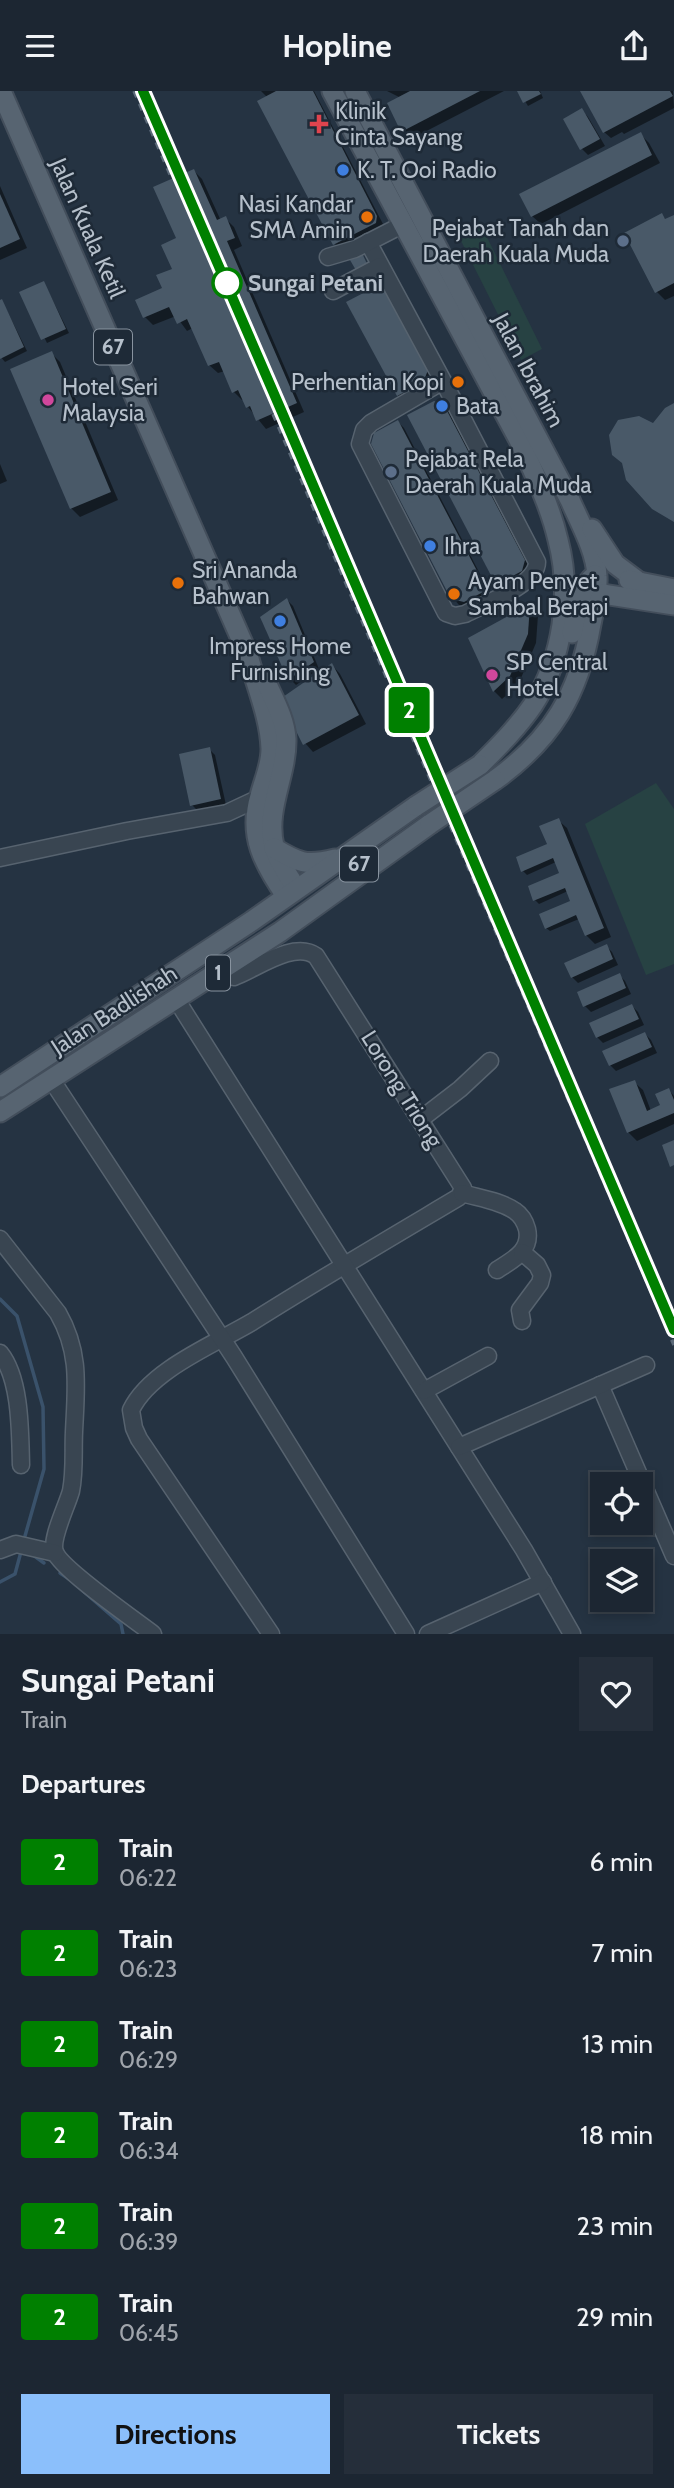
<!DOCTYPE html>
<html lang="en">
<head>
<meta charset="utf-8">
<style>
	:root { --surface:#1c2632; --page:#252e3a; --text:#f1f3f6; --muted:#a0a5ac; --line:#3a434d; --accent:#8bbffb }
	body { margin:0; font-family:Cabin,sans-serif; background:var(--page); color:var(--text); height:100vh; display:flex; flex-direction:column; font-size:26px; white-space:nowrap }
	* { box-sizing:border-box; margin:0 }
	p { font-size:23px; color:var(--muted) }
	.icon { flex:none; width:38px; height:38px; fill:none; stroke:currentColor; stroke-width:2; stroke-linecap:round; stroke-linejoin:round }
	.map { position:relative; height:1543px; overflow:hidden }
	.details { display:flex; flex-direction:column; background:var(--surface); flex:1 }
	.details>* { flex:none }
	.badge { padding:0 14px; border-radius:5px; font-size:24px; line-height:46px }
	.fabs { position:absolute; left:590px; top:1381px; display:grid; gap:14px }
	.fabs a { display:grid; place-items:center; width:63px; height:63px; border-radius:0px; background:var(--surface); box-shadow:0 4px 10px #0003,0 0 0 2px var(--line); font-size:35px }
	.map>.badge { position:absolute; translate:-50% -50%; box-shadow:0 0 0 4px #fff }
	h2 { padding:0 21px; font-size:26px; line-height:63px }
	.round { display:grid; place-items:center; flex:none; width:74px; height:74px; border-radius:0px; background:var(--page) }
	.headline { display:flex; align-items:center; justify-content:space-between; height:119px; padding:0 21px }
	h1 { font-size:33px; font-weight:700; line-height:52px }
	.cta { display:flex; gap:14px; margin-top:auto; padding:14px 21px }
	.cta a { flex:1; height:80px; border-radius:0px; background:var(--accent); color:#111; font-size:28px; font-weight:700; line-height:80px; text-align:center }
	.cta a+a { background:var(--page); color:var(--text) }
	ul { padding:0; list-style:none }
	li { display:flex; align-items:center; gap:21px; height:91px; padding:0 21px }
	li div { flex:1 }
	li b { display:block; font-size:26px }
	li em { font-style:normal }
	li .badge { min-width:77px; font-weight:700; text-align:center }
	header { display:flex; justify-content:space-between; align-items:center; height:91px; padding:0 21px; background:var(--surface); font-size:32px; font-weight:700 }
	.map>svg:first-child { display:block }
</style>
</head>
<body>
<header><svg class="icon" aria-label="menu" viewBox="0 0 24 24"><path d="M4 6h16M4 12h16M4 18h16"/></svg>Hopline<svg class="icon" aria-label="share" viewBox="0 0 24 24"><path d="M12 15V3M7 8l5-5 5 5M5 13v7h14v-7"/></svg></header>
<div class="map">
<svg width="674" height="1543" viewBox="0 0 674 1543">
	<rect width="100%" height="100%" fill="#253342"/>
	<g fill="#274243">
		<path d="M479 130 542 258 521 269 457 142Z"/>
		<path d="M656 692 674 718V873L646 884 585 733Z"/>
	</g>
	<g fill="#0007">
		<path d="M261 0H314L383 133 382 138 341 159 335 153 259 11 267 6Z"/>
		<path d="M387 0H504L411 48 403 39 401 7Z"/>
		<path d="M519 0H540L543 7 528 15Z"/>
		<path d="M582 0H673L674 17 624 43 622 41 611 47 604 41Z"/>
		<path d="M582 19 588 26 605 55 588 64 582 58Z"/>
		<path d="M640 43 649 52 660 72 541 133 532 125Z"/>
		<path d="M194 80 202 88 221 130 225 127 234 136 242 155 234 159 304 321 266 338 248 316 244 309H242L234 301 225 280 218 282 209 274 193 237 187 240 176 225 153 234 145 226 174 179 178 148Z"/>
		<path d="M0 95 27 157 0 169Z"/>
		<path d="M662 125 667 130 674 126V205L665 209 657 201Z"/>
		<path d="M44 192 69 242 47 252 22 202Z"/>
		<path d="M384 201 390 208 433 287 404 311 398 304Z"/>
		<path d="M2 210 27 260 5 271 0 265Z"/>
		<path d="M51 262 60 271 118 409 80 426 71 417Z"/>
		<path d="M443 315 450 322 530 477 503 499 497 493Z"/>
		<path d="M398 331 404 337 492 506 471 517 459 514 453 507Z"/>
		<path d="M0 373 7 390 0 393Z"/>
		<path d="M287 509 293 515 319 578 296 594 290 588 262 526Z"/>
		<path d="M530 516 538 524 536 552 518 594 502 608 494 600 470 548Z"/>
		<path d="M332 574 340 583 366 633 313 661 305 652Z"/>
		<path d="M209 658 215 664 226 714 198 720 192 714Z"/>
		<path d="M558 729 567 737 611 846 595 853 586 844 579 828 550 840 546 837 575 817 568 800 539 813 535 809 564 790 556 771 527 784 523 780 546 755Z"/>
		<path d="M606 855 612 861 618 874 578 892 572 886Z"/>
		<path d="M619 884 625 890 631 903 591 921 585 915Z"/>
		<path d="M632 915 638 921 644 934 603 952 597 946Z"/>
		<path d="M645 943 651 949 657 962 616 980 610 974Z"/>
		<path d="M634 991 643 999 651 1020 662 1015 669 999 674 1005V1033L637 1050 628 1041Z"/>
	</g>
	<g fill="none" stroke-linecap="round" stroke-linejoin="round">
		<g stroke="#3a526b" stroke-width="3.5">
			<path d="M0 1208 17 1225 43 1316 44 1378 25 1445"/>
			<path d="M33 1464 44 1472"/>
			<path d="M60 1482 69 1488"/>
			<path d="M0 1491 15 1483 22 1457"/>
			<path d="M83 1500 121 1533 123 1543"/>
		</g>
	</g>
	<g fill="#495968">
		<path d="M276 0H313L377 125 376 132 333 154 257 10Z"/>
		<path d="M410 0H480L401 41 387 12Z"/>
		<path d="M517 0H539L541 3 523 12Z"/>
		<path d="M580 0H670L673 5 603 42Z"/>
		<path d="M582 17 600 48 580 59 563 28Z"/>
		<path d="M641 41 652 64 531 126 519 103Z"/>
		<path d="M194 78 217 129 226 125 235 147 227 150 297 312 256 330 250 315 246 317 238 299 232 302 219 271 208 275 187 228 177 233 169 216 143 227 135 209 162 197 156 184 172 178 161 154 176 147 153 96Z"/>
		<path d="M0 103 20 148 0 157Z"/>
		<path d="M662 122 665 128 674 124V192L655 202 624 142Z"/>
		<path d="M362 162 368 175 357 181 350 169Z"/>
		<path d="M44 190 66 238 41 249 19 201Z"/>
		<path d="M373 197 385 200 428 279 423 292 397 305 346 211Z"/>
		<path d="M2 208 24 256 0 268V209Z"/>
		<path d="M52 260 111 401 70 418 10 278Z"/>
		<path d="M434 310 444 314 525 469 522 480 496 494 407 324Z"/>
		<path d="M674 312V431L652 418 626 389 622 372 612 364 609 344 618 329 639 325 653 332 665 317Z"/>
		<path d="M398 329 487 499 464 511 451 508 371 353 374 342Z"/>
		<path d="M287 507 314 571 288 589 260 526Z"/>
		<path d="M530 513 528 543 510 585 493 601 468 547Z"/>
		<path d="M332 572 359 624 303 654 280 608Z"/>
		<path d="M210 656 221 708 190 715 179 663Z"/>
		<path d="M559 727 604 837 585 845 576 824 545 838 539 823 570 810 565 797 533 810 528 795 559 782 553 767 521 781 516 766 547 753 539 735Z"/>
		<path d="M607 853 613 868 571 887 564 872Z"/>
		<path d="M620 882 626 897 583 916 577 901Z"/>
		<path d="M632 913 639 928 596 947 589 932Z"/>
		<path d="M645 941 652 956 609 975 602 960Z"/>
		<path d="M635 989 647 1020 660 1014 655 1003 669 997 674 1009V1022L627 1042 609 998Z"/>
		<path d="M674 1049V1074L670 1076 662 1054Z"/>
	</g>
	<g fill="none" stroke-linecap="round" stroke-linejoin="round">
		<g stroke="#57636f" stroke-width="19">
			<g id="minor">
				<path d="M368 151 443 290 452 307 537 471C537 494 484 513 465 523L455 525 446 522 360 353 364 339 371 332 443 290"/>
				<path d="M328 166 355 158 402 134"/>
				<path d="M333 200 380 175"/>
				<path d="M0 767 127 740 227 722 259 707"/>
				<path d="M225 877 234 886C256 878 294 849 316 865L463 1097 459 1106C390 1147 320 1188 252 1231 215 1253 150 1279 131 1319L134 1337 139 1348 271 1543"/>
				<path d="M176 908 524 1459 572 1543"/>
				<path d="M51 988 234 1266 406 1543"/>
				<path d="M421 1028 460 998 490 970"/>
				<path d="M462 1102C479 1107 501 1110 515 1120 521 1124 525 1131 527 1138 532 1160 512 1169 497 1179"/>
				<path d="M0 1148 58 1222C81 1262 76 1296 74 1341 73 1361 75 1380 71 1400 67 1415 50 1448 55 1461 61 1478 135 1529 153 1543"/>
				<path d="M522 1230 520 1219 540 1192 542 1184 537 1174 522 1161"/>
				<path d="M0 1262C21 1288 20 1341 21 1374"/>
				<path d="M600 1294 674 1465"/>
				<path d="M424 1300 488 1265"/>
				<path d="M459 1356 646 1274"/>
				<path d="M0 1459 16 1453 55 1462"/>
				<path d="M428 1543 543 1491"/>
			</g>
		</g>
		<g stroke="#434e5b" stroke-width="23">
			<g id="major">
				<path d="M1 0 248 564C256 595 270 626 271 658 271 675 264 689 260 705 248 745 264 773 286 805"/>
				<path d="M332 0 519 349C534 382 550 414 558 449 572 502 563 567 533 614 518 636 499 655 480 674"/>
				<path d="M355 0 570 409C580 432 596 460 597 485 598 501 594 518 591 533 579 603 552 648 495 689"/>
				<path d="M592 438 615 473 639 491"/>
				<path d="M629 489 674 498"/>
				<path d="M596 502 674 514"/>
				<path d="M572 542C577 523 578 498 595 484"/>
				<path d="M266 591C274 609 285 628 286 648 287 684 265 718 274 755 277 768 285 779 291 789"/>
				<path d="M274 757C299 772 306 775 335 768"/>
				<path d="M0 996 252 830 416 715"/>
				<path d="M0 1021 280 841 430 733"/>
			</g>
		</g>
		<use href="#minor" stroke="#394551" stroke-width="16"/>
		<use href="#major" stroke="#576471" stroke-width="19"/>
		<g stroke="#5b6978" stroke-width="3.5" stroke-dasharray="7 7" stroke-linecap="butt">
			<path d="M134 0 172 88"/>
			<path d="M273 323 674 1254"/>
		</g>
		<g stroke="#434e5b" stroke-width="23" stroke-linecap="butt">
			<g id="major-bridge">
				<path d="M416 715 480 674"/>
				<path d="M430 733 495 689"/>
			</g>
		</g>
		<use href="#major-bridge" stroke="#576471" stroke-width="19"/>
	</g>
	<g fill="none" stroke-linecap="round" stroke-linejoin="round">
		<g stroke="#fff" stroke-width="16">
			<path id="line" d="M143 0 281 319 674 1239"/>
		</g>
		<use href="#line" stroke="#008000" stroke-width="10"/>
	</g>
	<path fill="#e0444e" stroke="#1e2a37" stroke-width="2.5" d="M315.5 22.5h7v7h7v7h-7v7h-7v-7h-7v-7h7z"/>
	<g fill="#3f7fe0" stroke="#1e2a37" stroke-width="2.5">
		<circle cx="343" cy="79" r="7"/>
		<circle cx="442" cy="315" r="7"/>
		<circle cx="430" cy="455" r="7"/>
		<circle cx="280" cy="530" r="7"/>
	</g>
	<g fill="#e8710a" stroke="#1e2a37" stroke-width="2.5">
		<circle cx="367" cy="126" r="7"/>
		<circle cx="458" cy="291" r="7"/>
		<circle cx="178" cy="492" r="7"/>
		<circle cx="454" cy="503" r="7"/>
	</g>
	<g fill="#5c6f8a" stroke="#1e2a37" stroke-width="2.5">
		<circle cx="623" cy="150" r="7"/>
		<circle cx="391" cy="381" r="7"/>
	</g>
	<circle fill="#fff" stroke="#008000" stroke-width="3.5" cx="227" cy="192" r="14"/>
	<g fill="#d1479c" stroke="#1e2a37" stroke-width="2.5">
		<circle cx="48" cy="309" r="7"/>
		<circle cx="492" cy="584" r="7"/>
	</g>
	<g text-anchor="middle" stroke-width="5" stroke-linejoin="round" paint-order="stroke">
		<g fill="#1e2a37" stroke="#88939f" stroke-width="2">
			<rect x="94" y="238.5" width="38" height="35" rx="5"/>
			<rect x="340" y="755.5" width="38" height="35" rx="5"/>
			<rect x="206" y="864.5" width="24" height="35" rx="5"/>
		</g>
		<g font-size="21" font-weight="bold" fill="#b6c0cb">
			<text x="113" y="263">67</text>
			<text x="359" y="780">67</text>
			<text x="218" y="889">1</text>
		</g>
		<g font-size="23" fill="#b6c0cb" stroke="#1e2a37" text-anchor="start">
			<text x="335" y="28">Klinik<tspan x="335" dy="26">Cinta Sayang</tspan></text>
			<text x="357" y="87">K. T. Ooi Radio</text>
			<text x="353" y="121" text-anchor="end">Nasi Kandar<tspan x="353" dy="26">SMA Amin</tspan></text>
			<text x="609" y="145" text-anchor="end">Pejabat Tanah dan<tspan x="609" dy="26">Daerah Kuala Muda</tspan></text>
			<text x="444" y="299" text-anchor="end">Perhentian Kopi</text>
			<text x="62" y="304">Hotel Seri<tspan x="62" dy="26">Malaysia</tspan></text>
			<text x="456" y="323">Bata</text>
			<text x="405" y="376">Pejabat Rela<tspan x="405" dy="26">Daerah Kuala Muda</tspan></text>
			<text x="444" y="463">Ihra</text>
			<text x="192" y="487">Sri Ananda<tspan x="192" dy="26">Bahwan</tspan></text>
			<text x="468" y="498">Ayam Penyet<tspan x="468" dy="26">Sambal Berapi</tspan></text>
			<text x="280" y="563" text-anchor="middle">Impress Home<tspan x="280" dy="26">Furnishing</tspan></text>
			<text x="506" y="579">SP Central<tspan x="506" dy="26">Hotel</tspan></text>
		</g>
		<g font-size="23" fill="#b6c0cb" stroke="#1e2a37">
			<text transform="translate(88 137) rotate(66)" y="8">Jalan Kuala Ketil</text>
			<text transform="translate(529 279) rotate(62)" y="8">Jalan Ibrahim</text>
			<text transform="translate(114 919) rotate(-33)" y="8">Jalan Badlishah</text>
			<text transform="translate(402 998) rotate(58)" y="8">Lorong Triong</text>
		</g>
		<g font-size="23" font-weight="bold" fill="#b6c0cb" stroke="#1e2a37" text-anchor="start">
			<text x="248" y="200">Sungai Petani</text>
		</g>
	</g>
</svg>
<div class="fabs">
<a><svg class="icon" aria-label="locate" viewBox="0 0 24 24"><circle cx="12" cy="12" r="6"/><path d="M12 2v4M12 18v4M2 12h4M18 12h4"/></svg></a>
<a><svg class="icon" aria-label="layers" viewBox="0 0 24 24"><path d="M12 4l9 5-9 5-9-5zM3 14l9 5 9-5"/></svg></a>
</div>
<b class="badge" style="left:409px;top:619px;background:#008000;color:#fff">2</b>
</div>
<section class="details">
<div class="headline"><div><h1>Sungai Petani</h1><p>Train</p></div><a class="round"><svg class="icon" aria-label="heart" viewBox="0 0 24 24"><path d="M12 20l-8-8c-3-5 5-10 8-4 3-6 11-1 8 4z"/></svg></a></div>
<h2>Departures</h2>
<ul>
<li><span class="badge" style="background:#008000;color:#fff">2</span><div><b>Train</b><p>06:22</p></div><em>6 min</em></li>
<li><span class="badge" style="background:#008000;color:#fff">2</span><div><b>Train</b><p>06:23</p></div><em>7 min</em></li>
<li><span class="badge" style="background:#008000;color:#fff">2</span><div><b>Train</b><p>06:29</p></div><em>13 min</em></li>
<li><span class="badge" style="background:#008000;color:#fff">2</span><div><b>Train</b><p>06:34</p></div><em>18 min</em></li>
<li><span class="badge" style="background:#008000;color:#fff">2</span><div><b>Train</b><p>06:39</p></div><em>23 min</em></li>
<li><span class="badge" style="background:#008000;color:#fff">2</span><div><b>Train</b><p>06:45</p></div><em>29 min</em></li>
</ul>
<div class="cta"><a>Directions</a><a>Tickets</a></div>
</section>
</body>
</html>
